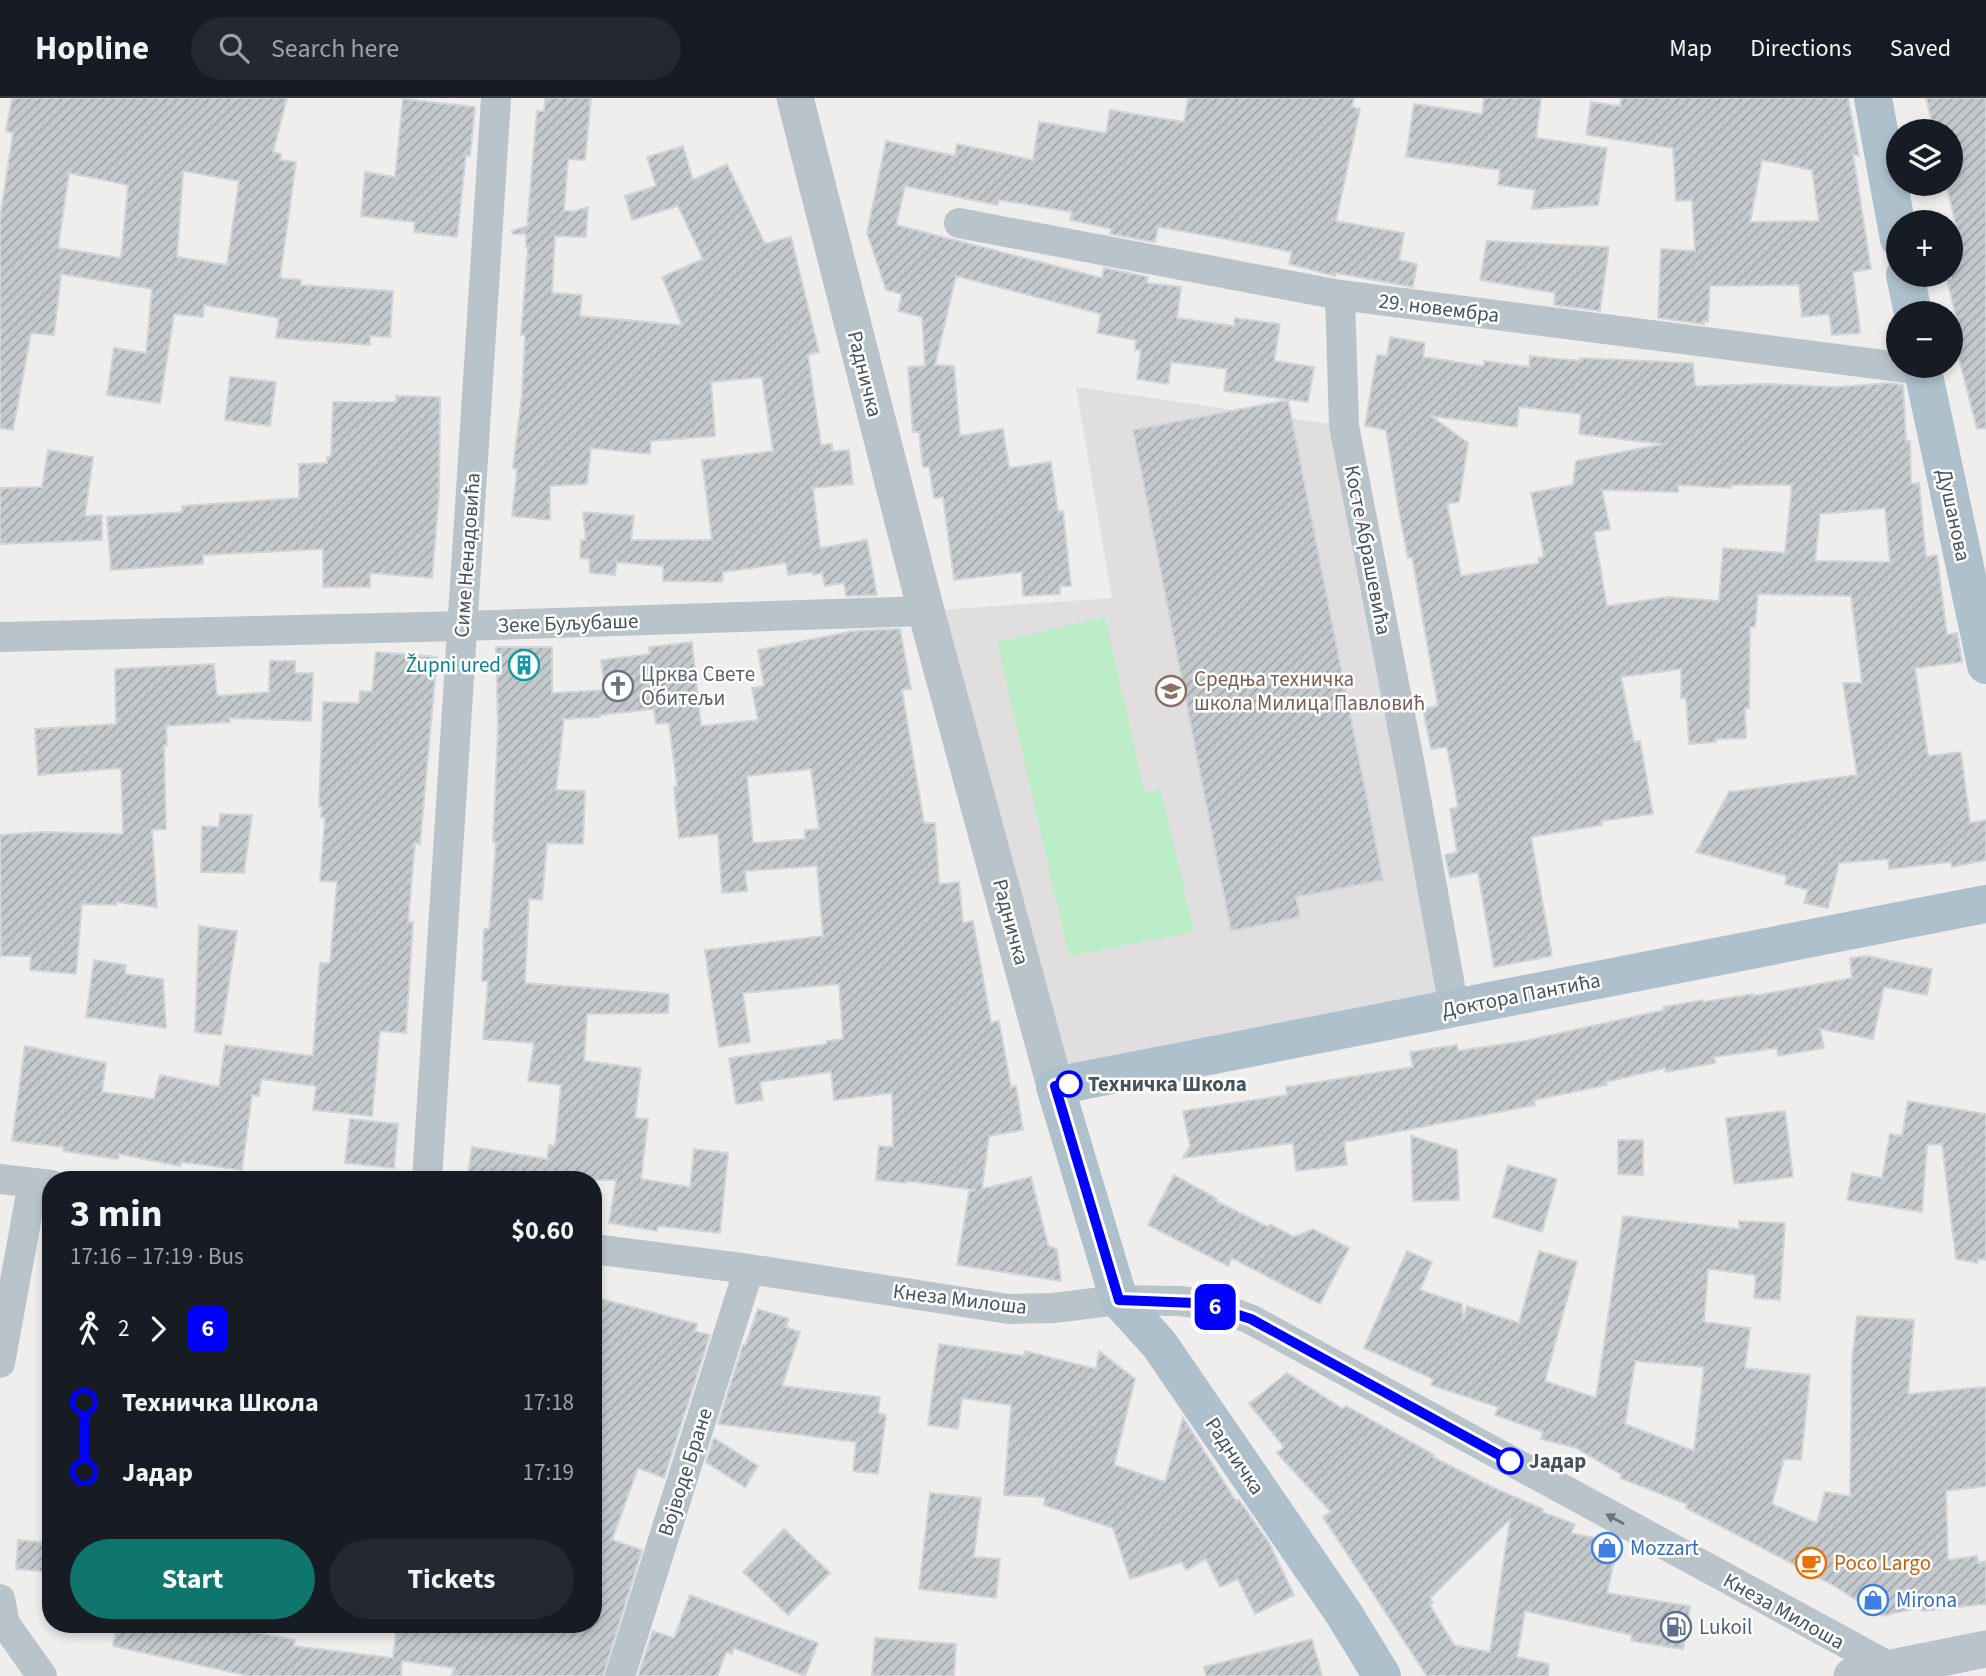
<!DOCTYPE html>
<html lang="en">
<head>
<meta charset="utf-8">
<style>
	:root { --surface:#171b24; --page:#242831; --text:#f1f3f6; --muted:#9ea1a6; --line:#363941; --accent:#0f766e }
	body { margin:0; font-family:"Source Sans 3",sans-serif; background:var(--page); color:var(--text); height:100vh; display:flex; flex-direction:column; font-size:26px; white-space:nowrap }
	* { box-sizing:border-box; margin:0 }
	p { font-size:23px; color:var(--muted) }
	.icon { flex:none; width:38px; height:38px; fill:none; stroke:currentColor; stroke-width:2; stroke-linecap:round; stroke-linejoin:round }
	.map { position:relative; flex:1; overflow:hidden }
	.side { position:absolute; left:42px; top:1073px; width:560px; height:462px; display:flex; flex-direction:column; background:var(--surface); border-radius:28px; box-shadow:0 4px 10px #0003 }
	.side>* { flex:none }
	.badge { padding:0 14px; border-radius:10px; font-size:24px; line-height:46px }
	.controls { position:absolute; left:1886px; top:21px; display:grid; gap:14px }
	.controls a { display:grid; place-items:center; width:77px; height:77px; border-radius:50%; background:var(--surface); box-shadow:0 4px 10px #0003; font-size:35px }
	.map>.badge { position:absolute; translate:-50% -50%; box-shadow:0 0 0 4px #fff }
	.legs { display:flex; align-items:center; gap:10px; height:77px; padding:0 28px; font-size:23px }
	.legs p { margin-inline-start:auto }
	.headline { display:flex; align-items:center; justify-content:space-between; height:119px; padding:0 28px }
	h1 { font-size:38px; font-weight:700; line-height:52px }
	.action { display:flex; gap:14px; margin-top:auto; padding:14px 28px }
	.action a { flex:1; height:80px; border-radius:42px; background:var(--accent); color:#fff; font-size:28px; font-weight:700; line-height:80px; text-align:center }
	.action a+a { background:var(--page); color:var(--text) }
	ul { padding:0 28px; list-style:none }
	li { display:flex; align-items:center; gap:24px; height:70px; font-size:26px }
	li i { display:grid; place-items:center; width:10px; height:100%; margin:0 9px; background:currentColor }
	li i::after { content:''; width:18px; height:18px; margin:-9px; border:5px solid; border-radius:50%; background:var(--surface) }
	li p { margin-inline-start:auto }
	li:first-child i { background:linear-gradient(#0000 50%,currentColor 0) }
	li:last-child i { background:linear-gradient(currentColor 50%,#0000 0) }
	header { display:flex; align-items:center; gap:42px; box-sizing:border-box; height:98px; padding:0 35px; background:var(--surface); border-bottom:2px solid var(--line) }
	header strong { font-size:33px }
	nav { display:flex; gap:38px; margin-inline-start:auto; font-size:24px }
	.search { width:490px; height:63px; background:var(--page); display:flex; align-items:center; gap:18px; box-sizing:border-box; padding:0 24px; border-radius:38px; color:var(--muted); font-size:26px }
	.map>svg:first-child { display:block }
</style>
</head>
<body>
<header>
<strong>Hopline</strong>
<div class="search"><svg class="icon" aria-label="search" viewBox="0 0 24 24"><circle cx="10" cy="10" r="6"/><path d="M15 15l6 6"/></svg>Search here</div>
<nav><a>Map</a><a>Directions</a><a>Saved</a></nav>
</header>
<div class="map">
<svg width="1986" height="1578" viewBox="0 0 1986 1578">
	<defs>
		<pattern id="building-hatch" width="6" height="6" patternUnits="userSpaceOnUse" patternTransform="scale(1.75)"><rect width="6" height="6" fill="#c4c9cd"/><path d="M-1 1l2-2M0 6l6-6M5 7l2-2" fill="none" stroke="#a1a6a9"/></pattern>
	</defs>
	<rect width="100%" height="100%" fill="#f0eded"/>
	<path fill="#e1dedf" d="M1076 289 1344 328 1454 910 1055 988 926 513 1112 500Z"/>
	<path fill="#bcedc9" d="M1105 519 1145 695 1161 691 1194 834 1069 858 997 544Z"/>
	<g fill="url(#building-hatch)" stroke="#d1d4d9" stroke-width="2" fill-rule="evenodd">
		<path d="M12 0H287L273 54 281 56 280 62 296 64 280 180 301 182V187L393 193 390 239 370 238V247L276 240 279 220 204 207 203 219 174 216 160 305 107 297 114 250 146 255 152 191 61 176 54 237 31 235 13 332 0 330V120L13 35 6 33ZM183 73 239 83 227 167 177 159ZM69 75 128 87 121 160 58 150Z"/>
		<path d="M545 0H591L585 62 568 61 564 113H575L588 109 586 139 555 138 552 195 582 197 580 218 682 227 662 179 703 161 678 108 632 122 625 98 656 88 647 59 683 48 693 82 727 66 765 146 791 139 819 254 808 257 821 347 832 346V353L849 352 853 386 813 390 820 450 867 442 877 497 846 498 844 485 825 488 822 475 813 477 812 474 788 477 786 465 723 474 722 484 663 483V468L617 464 615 477 590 475 589 461 580 460 581 442H586L583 414 634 418 631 442H712L702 362 773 353 762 279 711 284 715 338 651 343 650 356 591 350 587 386 550 388V422L512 418 517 371 513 370 522 296 525 237H521L528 149H526V136H513L512 133 527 128 537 13H544Z"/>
		<path d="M1188 0H1354L1352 9 1360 11 1336 123 1404 135 1399 162 1417 166 1413 189 1336 175 1335 178 1289 166 1292 154 1210 138 1158 129 1155 144 1110 136 1112 131 1070 122 1072 114 999 102 997 107 905 88 896 127 1102 180 1104 170 1148 179 1147 185 1181 189 1177 220 1234 228 1235 220 1280 226 1274 263 1314 269 1308 304 1224 293 1227 271 1171 264 1168 286 1137 281 1141 252H1135L1136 242 1097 235 1101 216 956 178 935 267 954 268 960 338 1003 331 1009 370 1051 364 1058 414 1063 413 1071 488H1060V496L1023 498 1022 474 954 482 943 399 934 400 929 369H923L919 334H913L908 269 925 268 922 219 898 213 902 196 886 192 867 135 886 43 955 58 957 46 1033 62 1039 24 1106 35 1110 12 1184 24Z"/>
		<path d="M1484 0H1541L1536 40 1607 50 1598 107 1532 111 1535 92 1498 87 1500 72 1406 59 1414 6 1482 16Z"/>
		<path d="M1621 0H1848L1859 58 1853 56 1871 171 1853 174 1860 235 1832 237 1829 216 1802 219 1799 187 1710 188 1708 224 1704 223V226L1658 220 1661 151 1695 153 1692 102 1676 103 1673 50 1586 37 1591 4 1620 8ZM1762 62 1812 72 1819 123 1750 124Z"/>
		<path d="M1926 0H1986V330L1977 331 1954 241 1961 239 1947 182 1951 181V138L1958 136 1946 86H1951V33H1934Z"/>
		<path d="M403 1 475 9 470 58 466 57 457 139 414 134 415 124 361 118 365 74 395 79Z"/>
		<path d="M1487 143 1609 149 1600 213 1554 207 1555 195 1480 182Z"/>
		<path d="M1390 239 1425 245 1423 259 1484 268V263L1529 269 1530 258 1580 263V260L1693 265 1695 288 1768 286 1839 289 1888 285 1903 287 1906 343H1910L1911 386 1919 385 1926 459 1937 457 1947 537 1957 535 1962 564 1915 570 1928 658 1961 654 1970 725 1986 722V762L1952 769 1951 764 1889 771 1888 761 1839 765 1828 810 1804 805 1808 792 1785 786 1787 778 1696 754 1729 694 1857 677 1843 585H1862L1851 498 1758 496 1755 529H1750L1749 610H1745L1746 640 1716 641V644L1689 646 1686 600H1681V571L1621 579 1634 644 1640 643 1653 716 1601 723 1602 727 1531 739 1552 858 1494 869 1478 774 1450 780 1445 757 1457 754 1450 711 1458 709 1447 649 1431 651 1423 611 1438 608 1412 459 1408 460 1399 414 1386 332 1365 328 1377 257 1387 258ZM1519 309 1581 316 1579 336 1663 346 1576 363 1573 387 1531 395 1544 459 1538 460 1539 465 1461 478 1447 406 1459 404 1468 345 1431 318 1517 329ZM1678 387 1731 390 1732 387H1792L1785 455 1723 450 1719 503 1668 499 1607 508 1594 434 1610 431 1602 392 1678 394ZM1885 410 1890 464 1815 463 1820 416Z"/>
		<path d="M230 279 276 284 270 328 225 322Z"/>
		<path d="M396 298 440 299 439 396 432 480 370 475V489H323V451L203 457V466L111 472 107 419 182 414V408L299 400V366L327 365V359H331L333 304H396Z"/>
		<path d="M1288 302 1383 782 1296 799 1300 819 1231 833 1133 332Z"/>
		<path d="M48 352 93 359 85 418 102 417V442L0 446V390L42 389Z"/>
		<path d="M900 531 911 591 902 592 924 725H935L939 786 959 784 963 825 973 823 991 925 999 923 1011 989 1016 988 1023 1032 989 1038 982 1091 1031 1079 1048 1147 1057 1152 1061 1183 957 1167 969 1094 976 1092 907 1083 906 1085 876 1082 879 1048 893 1049 892 995 834 1002 831 974 760 984 763 1002 736 1006 729 960 827 946V943L843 941 839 886 743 895 750 944 719 949 705 852 823 838 817 768 745 773 747 793 722 795 718 736 679 740 674 689 677 688 669 625 656 626 654 611 600 617V619L564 621 556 692 585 693 583 746 547 745 542 802 529 801 525 885 669 896 668 915 587 916 584 963 641 970 635 1020 648 1021 641 1081 690 1089 694 1051 728 1055 720 1135 658 1128 657 1133 609 1125 616 1082H467L472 1049 547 1061 549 1047 555 1048 561 987 528 983 534 945 483 941 488 883H482L484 831H489L496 744H493L498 630 496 549H552V595L605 592 601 562 650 556 649 549 692 544 701 628 758 622 752 590 764 588 758 552 853 533ZM811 671 819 731 805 732V741L753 745 747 678Z"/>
		<path d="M376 554 437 559 420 746 415 745 408 824H413L406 935 380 933 372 1018 313 1012 316 988 261 981 259 998 252 997 242 1072 181 1064 180 1068 119 1056 118 1061 63 1053 64 1049 12 1043 25 948 106 965 102 994 154 1001 160 977 219 989 225 947 313 958 320 865H330L337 784 320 783 325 720 321 719 322 709 319 708 323 604 359 605 360 593 372 594Z"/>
		<path d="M270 563H295V575H313L311 623 229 620 230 624 166 628 167 647H164L166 731 152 732 157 809 116 804V807L82 806 76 876 30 872 31 858H1L0 737 42 734 123 736 121 670 38 677 35 631 116 626 115 571 214 566 217 598 269 594Z"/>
		<path d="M220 716 252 717 244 775 201 774 202 728 219 729Z"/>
		<path d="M199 828 237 833 221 937 195 934Z"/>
		<path d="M1867 858 1932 871 1927 897 1884 889 1873 941 1820 931 1824 950 1778 958 1777 950 1714 959 1715 965 1666 974 1665 970 1606 984 1607 987 1534 1002 1535 1007 1344 1044 1347 1067 1296 1073 1293 1045 1183 1060 1190 1048 1183 1013 1287 997 1286 989 1413 969 1410 954 1457 947 1458 953 1524 943 1664 912 1663 909 1703 902 1704 904 1753 896V898L1852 880 1850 860Z"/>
		<path d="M94 862 126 867 125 876 163 881 166 930 86 919Z"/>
		<path d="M1908 1003 1986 1016V1162L1978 1161 1977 1165 1956 1161 1942 1046 1927 1047 1922 1114 1847 1102 1852 1075 1882 1080 1890 1036 1902 1038Z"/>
		<path d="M1785 1013 1793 1079 1734 1086 1726 1020Z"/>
		<path d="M350 1021 398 1026 394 1070 345 1065Z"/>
		<path d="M1411 1038 1457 1052 1459 1102 1413 1103Z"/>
		<path d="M1618 1042H1643V1077L1618 1076Z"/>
		<path d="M1508 1067 1557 1081 1542 1134 1493 1119Z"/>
		<path d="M1174 1077 1217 1101 1216 1103 1268 1129 1270 1126 1294 1139 1313 1131 1349 1150 1320 1206 1232 1160 1228 1168 1148 1127Z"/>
		<path d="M1623 1118 1740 1131 1739 1123 1785 1125 1780 1202 1754 1200 1756 1177 1708 1171 1704 1224 1750 1230 1745 1270 1810 1277 1801 1362 1784 1361 1772 1406 1817 1425 1825 1394 1850 1398 1852 1262 1857 1218 1914 1222 1908 1296 1986 1289V1388L1946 1393 1948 1462 1977 1458 1978 1465 1986 1463V1506L1922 1513V1509L1882 1518 1831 1486 1686 1410 1687 1406 1620 1380 1622 1377 1576 1350 1541 1341 1543 1334 1495 1317 1498 1309 1431 1287 1433 1281 1364 1250 1407 1153 1432 1164 1420 1192 1462 1206 1463 1223 1467 1208 1519 1225 1539 1153 1577 1164 1545 1283 1596 1300ZM1635 1263 1704 1269 1694 1353 1625 1326Z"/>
		<path d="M602 1201 697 1226 695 1233 710 1237 664 1380 638 1370 612 1442 642 1452 603 1578H451L455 1570 402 1563 401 1578H249L113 1548 117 1526H238L237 1531 295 1542 293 1548 393 1560 397 1526H593V1233Z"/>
		<path d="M758 1211 789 1221 786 1229 800 1234 782 1288 880 1299 878 1315 886 1317 878 1376 853 1373 856 1344 718 1326 743 1247 745 1248Z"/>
		<path d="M939 1246 1024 1258 1025 1253 1096 1271 1099 1253 1135 1281 1114 1367 1165 1384 1183 1320 1236 1403 1239 1402 1269 1445 1294 1497 1255 1516 1238 1481 1220 1489 1206 1461 1186 1472 1182 1464 1130 1481 1113 1430 1044 1407 1045 1399 1004 1397 1011 1307 962 1300 958 1331 928 1327Z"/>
		<path d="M1287 1275 1343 1311 1346 1308 1434 1357 1433 1359 1494 1390 1543 1411 1542 1414 1575 1426 1571 1435 1618 1445 1607 1495 1690 1508 1683 1551 1631 1543 1632 1537 1525 1513 1517 1559 1549 1566 1548 1578H1427L1323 1419 1331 1414 1277 1355 1284 1349 1249 1306ZM1510 1421 1490 1554 1454 1547 1430 1507 1433 1505 1430 1500Z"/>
		<path d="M714 1340 758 1368 745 1389 706 1364Z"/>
		<path d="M930 1395 981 1400 974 1459 1000 1461 996 1500 919 1491Z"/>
		<path d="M784 1431 830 1475 788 1517 743 1474Z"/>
		<path d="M18 1442 51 1445V1474L16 1471Z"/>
		<path d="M690 1497 818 1545 805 1578 734 1550 732 1556 726 1554 717 1578H638L653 1533 674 1540Z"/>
		<path d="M875 1540 956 1546 954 1578H872Z"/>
		<path d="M1312 1541 1322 1578H1206L1204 1569Z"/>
	</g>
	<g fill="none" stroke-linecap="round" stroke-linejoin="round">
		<g stroke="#b9c4ca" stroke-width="30">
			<path d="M959 125 1340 197 1923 272"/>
			<path d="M1340 197 1344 328 1411 673 1454 910"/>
			<path d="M0 539 463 528 926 513"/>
			<path d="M0 1081 51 1087"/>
			<path d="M427 1082 496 0"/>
			<path d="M593 1151 749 1171 1009 1211 1053 1210 1119 1202 1180 1203 1211 1207 1250 1221 1899 1574"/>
			<path d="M0 1265 33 1085"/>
			<path d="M0 1501 5 1526 42 1578"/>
			<path d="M620 1578 749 1171"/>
		</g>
		<g stroke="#b9c4ca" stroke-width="37">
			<path d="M795 0 926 513 1055 988"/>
			<path d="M1852 1578 1986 1551"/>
		</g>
		<g stroke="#adc0cc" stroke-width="38">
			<path d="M1873 0 1899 141"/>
			<path d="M1905 177 1913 215"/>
			<path d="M1922 268 1986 567"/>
			<path d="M1382 1578 1344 1516 1159 1246 1119 1202 1055 988 1986 806"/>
		</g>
	</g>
	<defs><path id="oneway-solid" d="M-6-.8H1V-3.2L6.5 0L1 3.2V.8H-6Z" transform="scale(1.75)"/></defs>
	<use fill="#68757c" href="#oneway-solid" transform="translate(1615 1421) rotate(-151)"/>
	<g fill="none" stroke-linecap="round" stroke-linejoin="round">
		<g stroke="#fff" stroke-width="16">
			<path id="line-1" d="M1069 986 1055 988 1119 1202 1196 1205 1211 1208 1251 1221 1510 1363"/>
		</g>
		<use href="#line-1" stroke="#00f" stroke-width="10"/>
	</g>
	<defs>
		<g id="building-ring" transform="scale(1.575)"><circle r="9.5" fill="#fff" stroke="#0f9aa8" stroke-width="1.5"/><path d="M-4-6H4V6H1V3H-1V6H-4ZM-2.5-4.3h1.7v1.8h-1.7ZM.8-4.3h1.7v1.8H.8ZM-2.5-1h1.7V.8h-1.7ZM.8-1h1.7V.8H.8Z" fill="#0f9aa8"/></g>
		<g id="church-ring" transform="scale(1.575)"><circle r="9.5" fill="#fff" stroke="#6b7280" stroke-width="1.5"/><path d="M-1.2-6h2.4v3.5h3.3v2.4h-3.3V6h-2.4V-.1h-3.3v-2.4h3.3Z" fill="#6b7280"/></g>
		<g id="school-ring" transform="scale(1.575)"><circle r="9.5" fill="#fff" stroke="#8d6e63" stroke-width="1.5"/><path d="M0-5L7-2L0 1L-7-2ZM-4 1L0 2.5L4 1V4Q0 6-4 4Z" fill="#8d6e63"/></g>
		<g id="shop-ring" transform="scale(1.575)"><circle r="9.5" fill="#fff" stroke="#3f7fe0" stroke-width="1.5"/><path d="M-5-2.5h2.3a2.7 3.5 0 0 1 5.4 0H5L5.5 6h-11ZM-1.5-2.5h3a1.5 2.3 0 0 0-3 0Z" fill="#3f7fe0"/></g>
		<g id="cafe-ring" transform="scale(1.575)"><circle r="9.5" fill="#fff" stroke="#e8710a" stroke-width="1.5"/><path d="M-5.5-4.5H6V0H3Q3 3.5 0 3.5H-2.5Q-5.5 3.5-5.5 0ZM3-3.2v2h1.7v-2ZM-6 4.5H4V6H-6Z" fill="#e8710a"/></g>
		<g id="fuel-ring" transform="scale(1.575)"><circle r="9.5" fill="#fff" stroke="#5c6f8a" stroke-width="1.5"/><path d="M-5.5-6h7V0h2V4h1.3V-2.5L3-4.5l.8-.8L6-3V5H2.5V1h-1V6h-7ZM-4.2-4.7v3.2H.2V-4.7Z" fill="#5c6f8a"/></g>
	</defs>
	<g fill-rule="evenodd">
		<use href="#building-ring" x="524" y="567"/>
		<use href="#church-ring" x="618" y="588"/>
		<use href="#school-ring" x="1171" y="593"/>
		<use href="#shop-ring" x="1607" y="1450"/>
		<use href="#cafe-ring" x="1811" y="1465"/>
		<use href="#shop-ring" x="1873" y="1502"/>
		<use href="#fuel-ring" x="1676" y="1529"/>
	</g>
	<g fill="#fff" stroke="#00f" stroke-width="3.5">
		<circle cx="1069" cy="986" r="12"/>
		<circle cx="1510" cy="1363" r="12"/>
	</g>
	<g text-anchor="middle" stroke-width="5" stroke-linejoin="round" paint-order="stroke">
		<g font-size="21" fill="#46535a" stroke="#fff">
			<text transform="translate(1439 210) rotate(7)" y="7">29. новембра</text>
			<text transform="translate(865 276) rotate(76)" y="7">Радничка</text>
			<text transform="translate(1954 417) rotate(78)" y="7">Душанова</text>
			<text transform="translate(1368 452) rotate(79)" y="7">Косте Абрашевића</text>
			<text transform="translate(467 457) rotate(-86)" y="7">Симе Ненадовића</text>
			<text transform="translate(568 525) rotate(-2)" y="7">Зеке Буљубаше</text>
			<text transform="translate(1011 824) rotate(75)" y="7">Радничка</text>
			<text transform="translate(1521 897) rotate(-11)" y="7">Доктора Пантића</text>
			<text transform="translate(960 1201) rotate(7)" y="7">Кнеза Милоша</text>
			<text transform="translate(1235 1358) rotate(56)" y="7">Радничка</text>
			<text transform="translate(685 1374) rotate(-72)" y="7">Војводе Бране</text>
			<text transform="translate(1784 1513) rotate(29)" y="7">Кнеза Милоша</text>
		</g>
		<g font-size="21" fill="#0d838f" stroke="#fff" text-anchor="end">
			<text x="501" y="574">Župni ured</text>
		</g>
		<g font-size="21" fill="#5b616d" stroke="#fff" text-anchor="start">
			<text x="641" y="583">Црква Свете<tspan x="641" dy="24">Обитељи</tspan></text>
		</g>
		<g font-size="21" fill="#785e54" stroke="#fff" text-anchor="start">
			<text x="1194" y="588">Средња техничка<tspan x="1194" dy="24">школа Милица Павловић</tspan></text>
		</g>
		<g font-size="21" font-weight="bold" fill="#46535a" stroke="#fff" text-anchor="start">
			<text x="1088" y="993">Техничка Школа</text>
			<text x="1529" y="1370">Јадар</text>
		</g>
		<g font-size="21" fill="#366cbe" stroke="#fff" text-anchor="start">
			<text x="1630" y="1457">Mozzart</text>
			<text x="1896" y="1509">Mirona</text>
		</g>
		<g font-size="21" fill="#c56008" stroke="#fff" text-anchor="start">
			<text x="1834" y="1472">Poco Largo</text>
		</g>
		<g font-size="21" fill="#4e5e75" stroke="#fff" text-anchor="start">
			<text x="1699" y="1536">Lukoil</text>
		</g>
	</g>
</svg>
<div class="controls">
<a><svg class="icon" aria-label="layers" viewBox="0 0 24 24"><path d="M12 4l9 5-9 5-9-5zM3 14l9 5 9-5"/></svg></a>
<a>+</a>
<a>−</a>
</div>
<b class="badge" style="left:1215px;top:1209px;background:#00f;color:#fff">6</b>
<section class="side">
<div class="headline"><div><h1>3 min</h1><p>17:16 – 17:19 · Bus</p></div><b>$0.60</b></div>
<div class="legs"><svg class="icon" aria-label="walk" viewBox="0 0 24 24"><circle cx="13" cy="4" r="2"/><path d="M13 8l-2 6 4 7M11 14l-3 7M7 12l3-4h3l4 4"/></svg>2<svg class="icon" aria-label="forward" viewBox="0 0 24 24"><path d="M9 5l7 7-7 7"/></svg><b class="badge" style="background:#00f;color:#fff">6</b></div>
<ul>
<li><i style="color:#00f"></i><b>Техничка Школа</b><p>17:18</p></li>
<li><i style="color:#00f"></i><b>Јадар</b><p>17:19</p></li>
</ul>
<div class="action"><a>Start</a><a>Tickets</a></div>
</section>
</div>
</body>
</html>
